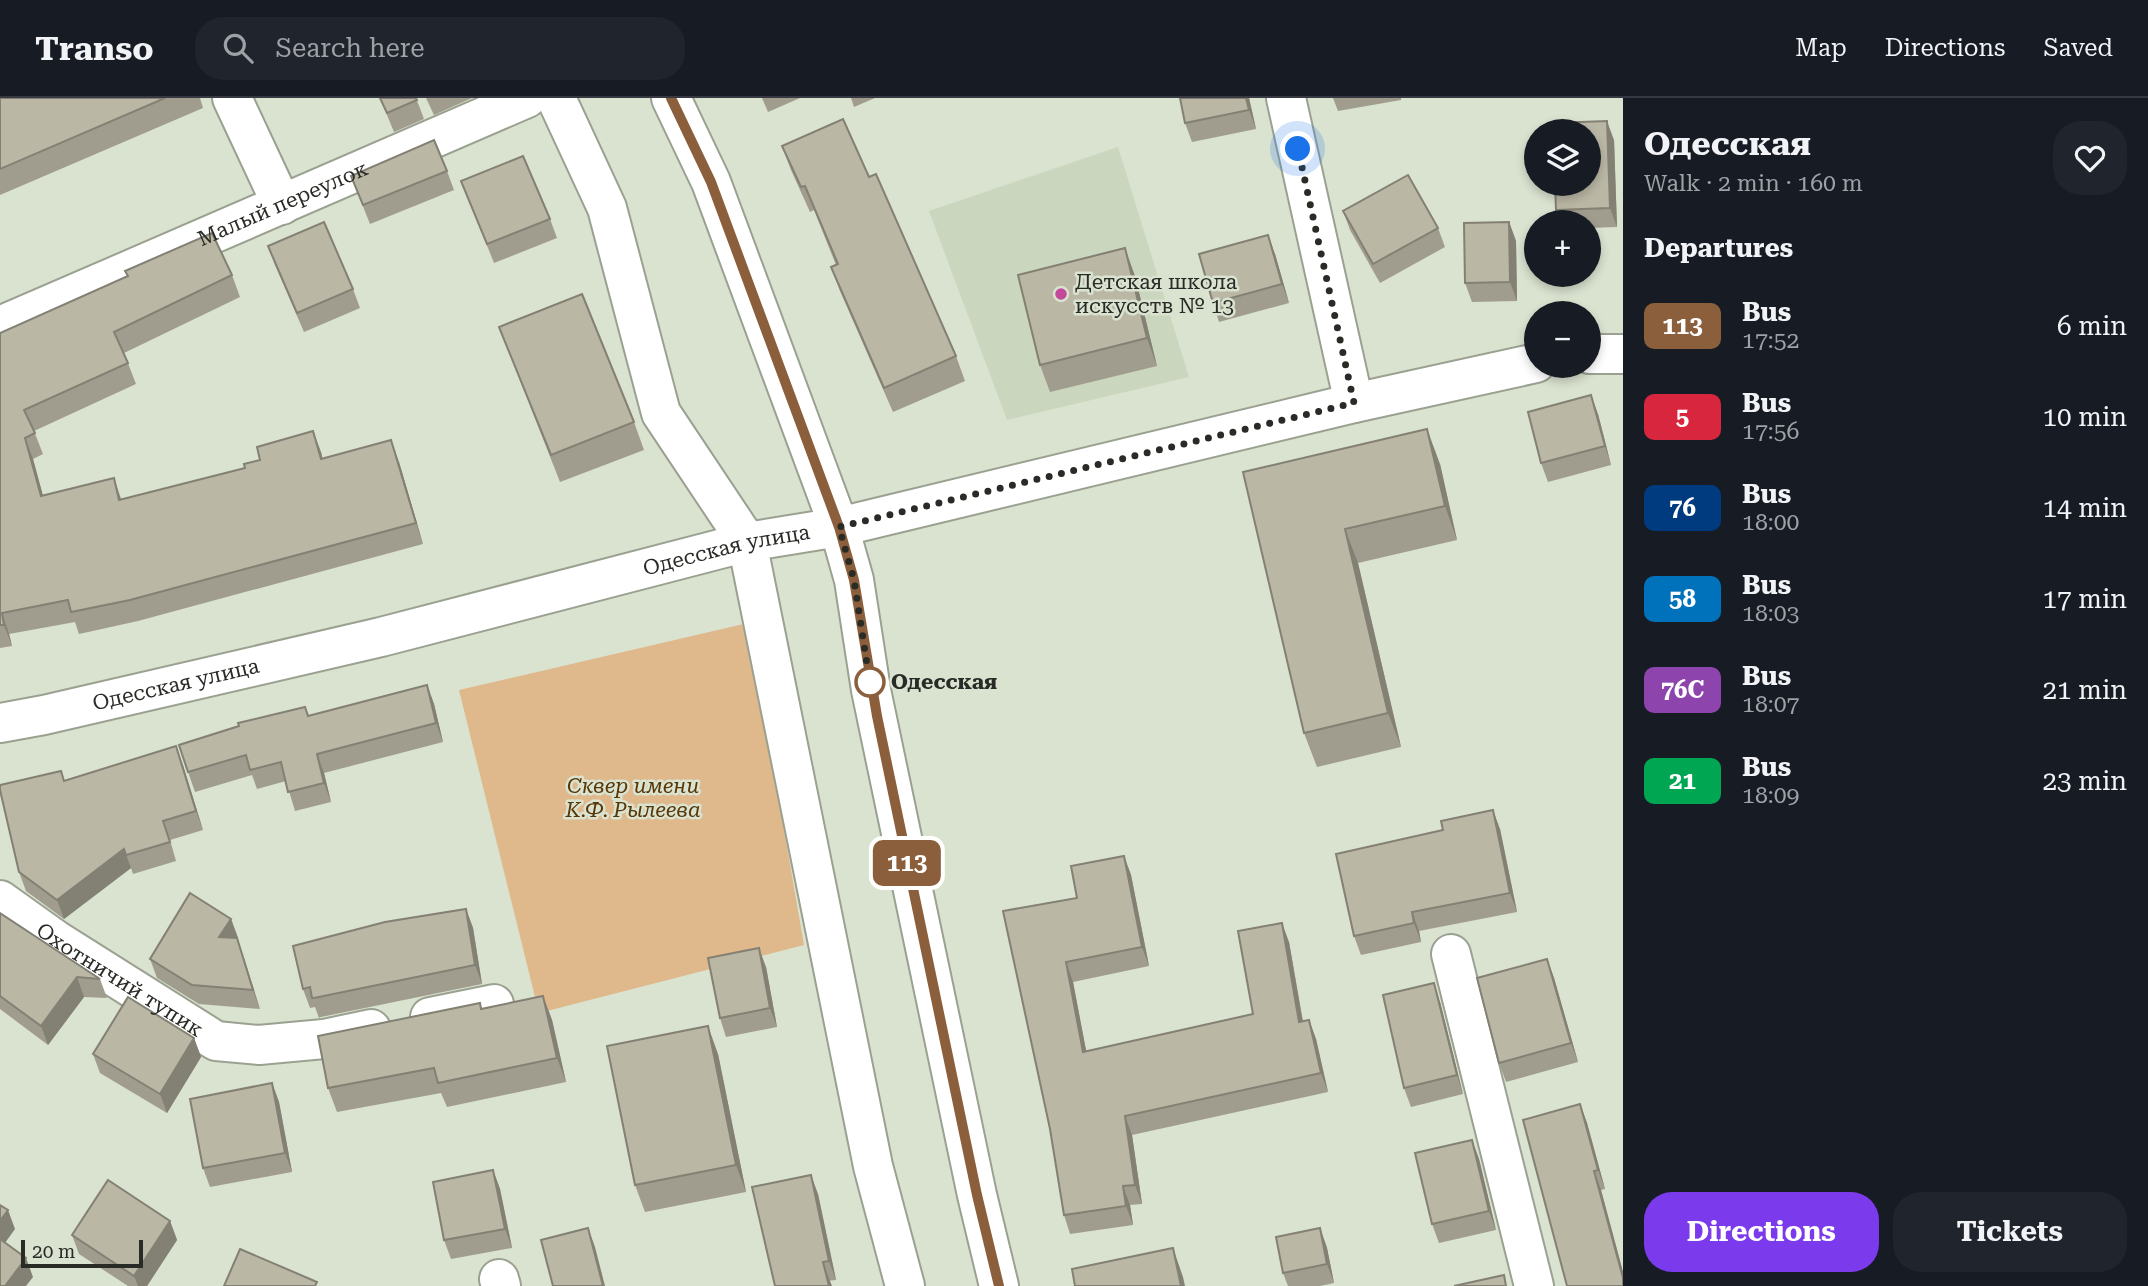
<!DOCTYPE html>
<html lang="en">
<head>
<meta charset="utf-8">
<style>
	:root { --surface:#171b24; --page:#20242c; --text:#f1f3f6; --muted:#9ea1a6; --line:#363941; --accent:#7c3aed }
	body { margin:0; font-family:"Roboto Serif",serif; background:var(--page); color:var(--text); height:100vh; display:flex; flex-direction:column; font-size:26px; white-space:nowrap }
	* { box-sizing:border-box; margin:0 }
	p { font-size:23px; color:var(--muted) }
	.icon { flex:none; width:38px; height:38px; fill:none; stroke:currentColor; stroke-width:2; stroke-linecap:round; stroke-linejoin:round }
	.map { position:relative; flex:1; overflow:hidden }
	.drawer { display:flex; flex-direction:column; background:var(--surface); width:525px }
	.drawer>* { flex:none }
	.badge { padding:0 14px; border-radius:10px; font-size:24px; line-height:46px }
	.buttons { position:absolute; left:1524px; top:21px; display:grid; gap:14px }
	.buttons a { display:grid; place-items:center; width:77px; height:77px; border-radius:50%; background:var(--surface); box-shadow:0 4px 10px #0003; font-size:35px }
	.scale { position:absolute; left:21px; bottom:18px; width:122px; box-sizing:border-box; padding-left:7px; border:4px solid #292c26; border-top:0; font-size:19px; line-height:24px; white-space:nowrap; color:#292c26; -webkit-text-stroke:5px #dae2d0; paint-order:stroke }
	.you { position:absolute; width:35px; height:35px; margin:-18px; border:5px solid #fff; border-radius:50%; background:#1a73e8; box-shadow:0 0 0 10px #1a73e833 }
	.map>.badge { position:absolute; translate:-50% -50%; box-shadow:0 0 0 4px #fff }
	h2 { padding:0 21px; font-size:26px; line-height:63px }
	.round { display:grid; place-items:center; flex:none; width:74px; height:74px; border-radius:28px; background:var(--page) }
	.head { display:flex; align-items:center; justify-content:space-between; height:119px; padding:0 21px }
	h1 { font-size:33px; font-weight:700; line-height:52px }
	.button { display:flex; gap:14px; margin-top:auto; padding:14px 21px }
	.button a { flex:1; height:80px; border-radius:28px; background:var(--accent); color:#fff; font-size:28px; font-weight:700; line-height:80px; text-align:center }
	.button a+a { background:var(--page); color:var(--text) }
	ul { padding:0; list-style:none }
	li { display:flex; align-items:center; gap:21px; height:91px; padding:0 21px }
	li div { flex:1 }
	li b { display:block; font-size:26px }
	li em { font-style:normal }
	li .badge { min-width:77px; font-weight:700; text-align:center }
	header { display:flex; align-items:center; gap:42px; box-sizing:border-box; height:98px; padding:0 35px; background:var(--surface); border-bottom:2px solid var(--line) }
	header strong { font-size:33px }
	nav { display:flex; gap:38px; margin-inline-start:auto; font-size:24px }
	.search { width:490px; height:63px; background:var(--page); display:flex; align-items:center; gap:18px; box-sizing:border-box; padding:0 24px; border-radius:28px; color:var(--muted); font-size:26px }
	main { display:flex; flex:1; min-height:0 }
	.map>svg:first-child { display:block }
</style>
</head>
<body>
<header>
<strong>Transo</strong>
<div class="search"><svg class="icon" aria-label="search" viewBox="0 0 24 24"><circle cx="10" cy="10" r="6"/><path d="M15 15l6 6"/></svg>Search here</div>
<nav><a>Map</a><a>Directions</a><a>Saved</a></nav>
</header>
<main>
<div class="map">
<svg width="1623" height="1188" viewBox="0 0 1623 1188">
	<rect width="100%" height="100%" fill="#dae2d0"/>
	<path fill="#cbd6be" d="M1118 49 1189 279 1007 322 929 113Z"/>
	<path fill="#dfb88c" d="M748 525 804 847 539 915 459 592Z"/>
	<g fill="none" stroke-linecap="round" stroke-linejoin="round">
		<g stroke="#9aa190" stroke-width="42">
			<g id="minor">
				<path d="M232 0 282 107"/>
				<path d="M556 0 607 110 661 315 747 444 873 1068 905 1188"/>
				<path d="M671 0 711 84 839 429 854 482 871 592 977 1097 999 1188"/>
				<path d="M1286 0 1354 305"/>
				<path id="s1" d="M0 228 527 0"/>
				<path d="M1589 256H1623"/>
				<path id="s2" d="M0 625 44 617 381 539 747 444 839 429 1354 305 1536 265"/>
				<path id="s3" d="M0 802 56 842 216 943 259 947 324 941 371 931"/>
				<path d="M1451 856 1534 1188"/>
				<path d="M430 919 494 906"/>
				<path d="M499 1181 501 1188"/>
			</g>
		</g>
		<use href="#minor" stroke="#fff" stroke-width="38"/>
	</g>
	<g fill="#a19d8e">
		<path d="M0 0H200L203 10 0 97Z"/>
		<path d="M380 0H416L424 21 394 34Z"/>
		<path d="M426 0H472L434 17Z"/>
		<path d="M762 0H800L768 14Z"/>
		<path d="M851 0H875L854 9Z"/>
		<path d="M1249 0 1256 31 1192 44 1185 25Z"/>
		<path d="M1333 0H1401V2L1338 13Z"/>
		<path d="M1614 42 1617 129 1589 130V124H1560L1556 112Z"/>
		<path d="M782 48 869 79 956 258 965 283 893 314 840 193 831 169 836 167 814 112 810 114 791 72Z"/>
		<path d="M447 73 454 92 370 126 351 78Z"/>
		<path d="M461 83 550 121 557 140 494 165Z"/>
		<path d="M1343 113 1438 130 1445 149 1380 185 1350 132Z"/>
		<path d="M1509 124 1516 143 1517 203 1472 204 1465 185Z"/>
		<path d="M268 148 353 191 360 210 304 234 275 167Z"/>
		<path d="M1275 156 1289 205 1219 224 1213 205Z"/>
		<path d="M232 177 240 199 124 255 136 286 34 333 43 356 33 361 43 398 121 401 321 354 322 361 399 364 423 446 138 523 79 536 75 524 9 536 12 548 0 550V235Z"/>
		<path d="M1135 178 1157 268 1050 294 1040 267Z"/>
		<path d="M499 229 634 324 644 352 560 384Z"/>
		<path d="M1598 316 1611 367 1548 384 1541 365Z"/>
		<path d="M1440 366 1457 442 1358 465 1401 649 1317 669 1304 635 1243 374Z"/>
		<path d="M427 587 434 606 443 644 324 675 331 704 295 713 286 683 257 691 252 677 195 694 188 674 305 609 309 618Z"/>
		<path d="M176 648 203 732 170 742 176 763 133 776 131 770 64 821 26 793 19 774 65 683Z"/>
		<path d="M1500 731 1517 814 1419 833 1421 844 1361 857 1354 838 1443 732Z"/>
		<path d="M1124 758 1131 777 1149 868 1073 884 1086 953 1253 916 1289 844 1303 923 1309 922 1316 941 1328 994 1132 1037 1142 1106 1130 1107 1133 1127 1070 1136 1064 1117 1050 1031 1003 813 1077 800Z"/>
		<path d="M466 811 473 830 482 886 321 919 319 920 315 909 310 910 303 891Z"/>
		<path d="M0 815 100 881 107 900 84 899 48 947 0 911Z"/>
		<path d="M231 821 238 840 237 841 260 911 199 906 157 880 150 861Z"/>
		<path d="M1547 861 1554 880 1578 964 1506 984 1499 965Z"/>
		<path d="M766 869 777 929 726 939 720 920Z"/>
		<path d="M543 898 552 922 566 984 447 1009 441 995 337 1014 328 990 483 911Z"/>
		<path d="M1440 904 1463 996 1411 1009 1404 990Z"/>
		<path d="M194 940 201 959 167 1015 100 975 93 956Z"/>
		<path d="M718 956 746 1094 645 1114 635 1087Z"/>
		<path d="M272 985 279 1004 292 1074 210 1089 203 1070Z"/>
		<path d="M1580 1006 1587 1025 1605 1091 1601 1092 1623 1174V1188H1567Z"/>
		<path d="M1472 1042 1479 1061 1496 1132 1439 1145 1432 1126Z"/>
		<path d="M493 1072 500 1091 512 1150 451 1161 444 1142Z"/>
		<path d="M818 1096 836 1182 775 1188Z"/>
		<path d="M170 1123 177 1142 147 1188H128L79 1156 72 1137Z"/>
		<path d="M1320 1130 1327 1150 1334 1185 1320 1188H1288L1283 1175Z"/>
	</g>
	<g fill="#838074">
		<path d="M1246 0H1249L1256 31 1249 12Z"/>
		<path d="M1607 23 1614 42 1617 129 1610 110Z"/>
		<path d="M1509 124 1516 143 1517 203 1510 184Z"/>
		<path d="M1268 137 1275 156 1289 205 1282 186Z"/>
		<path d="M1125 150 1135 178 1157 268 1147 240Z"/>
		<path d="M1591 297 1598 316 1611 367 1605 348Z"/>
		<path d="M1427 331 1440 366 1457 442 1445 408Z"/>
		<path d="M313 333 321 354 328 382 321 361Z"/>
		<path d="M25 340 33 361 49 420 41 398Z"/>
		<path d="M391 342 399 364 423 446 416 425Z"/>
		<path d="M114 380 121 401 119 402Z"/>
		<path d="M1345 431 1358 465 1401 649 1388 615Z"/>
		<path d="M2 515 9 536 12 548 4 527Z"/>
		<path d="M427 587 434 606 443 644 436 625Z"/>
		<path d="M176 648 183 667 203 732 196 713Z"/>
		<path d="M317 656 324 675 331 704 324 685Z"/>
		<path d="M1493 712 1500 731 1517 814 1510 795Z"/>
		<path d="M124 751 131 770 64 821 57 802Z"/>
		<path d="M1124 758 1131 777 1149 868 1142 849Z"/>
		<path d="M466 811 473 830 482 886 475 867Z"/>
		<path d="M1412 814 1419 833 1421 844 1414 825Z"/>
		<path d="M231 821 238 840 226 858 219 839Z"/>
		<path d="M1282 825 1289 844 1306 943 1299 924Z"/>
		<path d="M237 841 244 860 260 911 253 892Z"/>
		<path d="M759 850 766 869 777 929 770 910Z"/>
		<path d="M1547 861 1554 880 1578 964 1571 945Z"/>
		<path d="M1066 864 1073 884 1090 973 1083 954Z"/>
		<path d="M77 879 84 899 48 947 41 928Z"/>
		<path d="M1434 885 1440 904 1463 996 1457 977Z"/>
		<path d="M543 898 552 922 566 984 557 960Z"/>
		<path d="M1309 922 1316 941 1328 994 1321 975Z"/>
		<path d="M708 928 718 956 746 1094 736 1067Z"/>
		<path d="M194 940 201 959 167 1015 160 996Z"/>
		<path d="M272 985 279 1004 292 1074 285 1055Z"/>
		<path d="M1580 1006 1587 1025 1605 1091 1598 1072Z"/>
		<path d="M1125 1018 1132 1037 1142 1106 1135 1087Z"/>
		<path d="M1472 1042 1479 1061 1496 1132 1489 1113Z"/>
		<path d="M493 1072 500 1091 512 1150 505 1131Z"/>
		<path d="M1594 1073 1601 1092 1623 1174V1180Z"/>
		<path d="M811 1077 818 1096 836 1182 829 1163Z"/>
		<path d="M1123 1088 1130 1107 1133 1127 1126 1108Z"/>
		<path d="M8 1112 15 1131 0 1152V1123Z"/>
		<path d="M170 1123 177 1142 147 1188H138L134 1178Z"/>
		<path d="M588 1130 595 1149 605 1188H603Z"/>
		<path d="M1320 1130 1327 1150 1334 1185 1327 1166Z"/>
		<path d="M1173 1150 1183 1179 1185 1188H1181Z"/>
		<path d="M26 1160 33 1179 26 1188H5Z"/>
		<path d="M823 1164 830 1183 832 1188H829Z"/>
	</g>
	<g fill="#bbb7a5" stroke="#838074" stroke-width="2">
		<path d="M0 0H165L0 71Z"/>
		<path d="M380 0H416L417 2 387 15Z"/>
		<path d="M1180 0H1246L1249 12 1185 25Z"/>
		<path d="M843 21 869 79 876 76 956 258 884 290 831 169 838 166 805 88 801 89 782 48Z"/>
		<path d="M1607 23 1610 110 1556 112 1555 86H1589V33H1553V25Z"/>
		<path d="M434 42 447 73 363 107 351 78Z"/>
		<path d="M523 58 550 121 487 146 461 83Z"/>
		<path d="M1408 77 1438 130 1373 166 1343 113Z"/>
		<path d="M324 124 353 191 297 215 268 148Z"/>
		<path d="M1509 124 1510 184 1465 185 1464 125Z"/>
		<path d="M212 135 232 177 114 234 128 265 24 312 35 335 25 340 41 398 114 380 119 402 245 370 244 366 260 362 257 349 313 333 321 361 391 342 416 425 130 502 71 514 68 502 2 515 4 527H0V235L128 178 125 173Z"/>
		<path d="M1268 137 1282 186 1213 205 1199 156Z"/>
		<path d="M1125 150 1147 240 1040 267 1018 177Z"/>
		<path d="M582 196 634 324 551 357 499 229Z"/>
		<path d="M1591 297 1605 348 1541 365 1528 314Z"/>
		<path d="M1427 331 1445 408 1345 431 1388 615 1304 635 1243 374Z"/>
		<path d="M427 587 436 625 317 656 324 685 288 694 281 664 250 672 246 657 188 674 179 647 239 628 238 625 305 609 308 618Z"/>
		<path d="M176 648 196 713 163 723 170 744 126 757 124 751 57 802 19 774 0 692V687L61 673 64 683Z"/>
		<path d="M1493 712 1510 795 1412 814 1414 825 1354 838 1336 756 1443 732 1441 723Z"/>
		<path d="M1124 758 1142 849 1066 864 1083 954 1253 916 1238 833 1282 825 1299 924 1309 922 1321 975 1125 1018 1135 1087 1123 1088 1126 1108 1064 1117 1050 1031 1003 813 1077 800 1071 768Z"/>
		<path d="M190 795 231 821 219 839 237 840 253 892 192 887 150 861Z"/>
		<path d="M466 811 475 867 314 900H312L310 889 303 891 293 848 385 824Z"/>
		<path d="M0 815 100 881 77 879 41 928 0 898Z"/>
		<path d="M759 850 770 910 720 920 708 860Z"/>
		<path d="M1547 861 1571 945 1499 965 1477 880Z"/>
		<path d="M1434 885 1457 977 1404 990 1383 897Z"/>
		<path d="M543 898 557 960 438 985 434 970 328 990 318 938 480 905 481 911Z"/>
		<path d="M128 899 194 940 160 996 93 956Z"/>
		<path d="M708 928 736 1067 635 1087 607 948Z"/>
		<path d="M272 985 285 1055 203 1070 190 1001Z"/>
		<path d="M1580 1006 1598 1072 1594 1073 1623 1180V1188H1567L1523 1022Z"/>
		<path d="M1472 1042 1489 1113 1432 1126 1415 1055Z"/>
		<path d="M493 1072 505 1131 444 1142 433 1084Z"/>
		<path d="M811 1077 829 1163 823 1164 829 1188H775L752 1089Z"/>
		<path d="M108 1082 170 1123 134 1178 72 1137Z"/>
		<path d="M0 1107 8 1112 0 1123Z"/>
		<path d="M588 1130 603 1188H553L541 1142Z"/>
		<path d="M1320 1130 1327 1166 1283 1175 1276 1139Z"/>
		<path d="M0 1141 26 1160 5 1188H0Z"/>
		<path d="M1173 1150 1181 1188H1075L1072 1171Z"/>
		<path d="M240 1151 317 1184 315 1188H224Z"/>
		<path d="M1504 1177 1506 1188H1454Z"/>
	</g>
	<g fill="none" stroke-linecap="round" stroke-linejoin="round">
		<g stroke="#fff" stroke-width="16">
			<path id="line" d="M671 0 711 84 839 429 854 482 877 618 977 1097 999 1188"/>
		</g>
		<use href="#line" stroke="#8b5e3c" stroke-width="10"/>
		<path stroke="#292c26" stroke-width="7" stroke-dasharray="0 12.6" d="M870 584 871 592 854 482 839 429 1354 305 1298 51"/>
	</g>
	<circle fill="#c3499b" stroke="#dae2d0" stroke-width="2.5" cx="1061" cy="196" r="7"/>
	<circle fill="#fff" stroke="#8b5e3c" stroke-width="3.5" cx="870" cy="584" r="14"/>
	<g text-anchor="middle" stroke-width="5" stroke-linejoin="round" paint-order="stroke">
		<g font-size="21" fill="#292c26" stroke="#dae2d0">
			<text dy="7" stroke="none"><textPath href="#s1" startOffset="308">Малый переулок</textPath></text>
			<text dy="7" stroke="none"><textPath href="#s2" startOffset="747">Одесская улица</textPath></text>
			<text dy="7" stroke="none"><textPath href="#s2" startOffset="180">Одесская улица</textPath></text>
			<text dy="7" stroke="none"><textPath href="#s3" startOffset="144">Охотничий тупик</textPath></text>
		</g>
		<g font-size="21" fill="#292c26" stroke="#dae2d0" text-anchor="start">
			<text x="1075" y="191">Детская школа<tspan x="1075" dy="24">искусств № 13</tspan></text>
		</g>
		<g font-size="21" font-weight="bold" fill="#292c26" stroke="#dae2d0" text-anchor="start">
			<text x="891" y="591">Одесская</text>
		</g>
		<g font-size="21" font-style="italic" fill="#583605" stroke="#dae2d0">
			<text x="633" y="695">Сквер имени<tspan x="633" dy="24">К.Ф. Рылеева</tspan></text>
		</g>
	</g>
</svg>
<div class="buttons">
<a><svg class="icon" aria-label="layers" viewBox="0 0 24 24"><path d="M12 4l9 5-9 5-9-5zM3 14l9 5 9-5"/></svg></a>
<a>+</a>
<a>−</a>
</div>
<div class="scale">20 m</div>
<div class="you" style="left:1298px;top:51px"></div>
<b class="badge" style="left:907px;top:765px;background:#8b5e3c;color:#fff">113</b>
</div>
<section class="drawer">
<div class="head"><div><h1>Одесская</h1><p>Walk · 2 min · 160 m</p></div><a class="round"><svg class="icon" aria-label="heart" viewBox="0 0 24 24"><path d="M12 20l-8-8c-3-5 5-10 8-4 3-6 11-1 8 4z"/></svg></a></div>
<h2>Departures</h2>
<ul>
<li><span class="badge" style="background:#8b5e3c;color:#fff">113</span><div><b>Bus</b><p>17:52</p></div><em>6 min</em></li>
<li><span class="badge" style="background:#d7263d;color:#fff">5</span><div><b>Bus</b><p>17:56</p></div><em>10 min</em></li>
<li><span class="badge" style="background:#003b80;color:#fff">76</span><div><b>Bus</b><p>18:00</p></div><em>14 min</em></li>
<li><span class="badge" style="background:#0072bc;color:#fff">58</span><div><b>Bus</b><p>18:03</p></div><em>17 min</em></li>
<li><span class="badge" style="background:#8e44ad;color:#fff">76С</span><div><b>Bus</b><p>18:07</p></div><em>21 min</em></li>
<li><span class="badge" style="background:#00a651;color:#fff">21</span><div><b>Bus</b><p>18:09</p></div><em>23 min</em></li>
</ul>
<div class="button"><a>Directions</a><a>Tickets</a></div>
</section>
</main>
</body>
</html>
